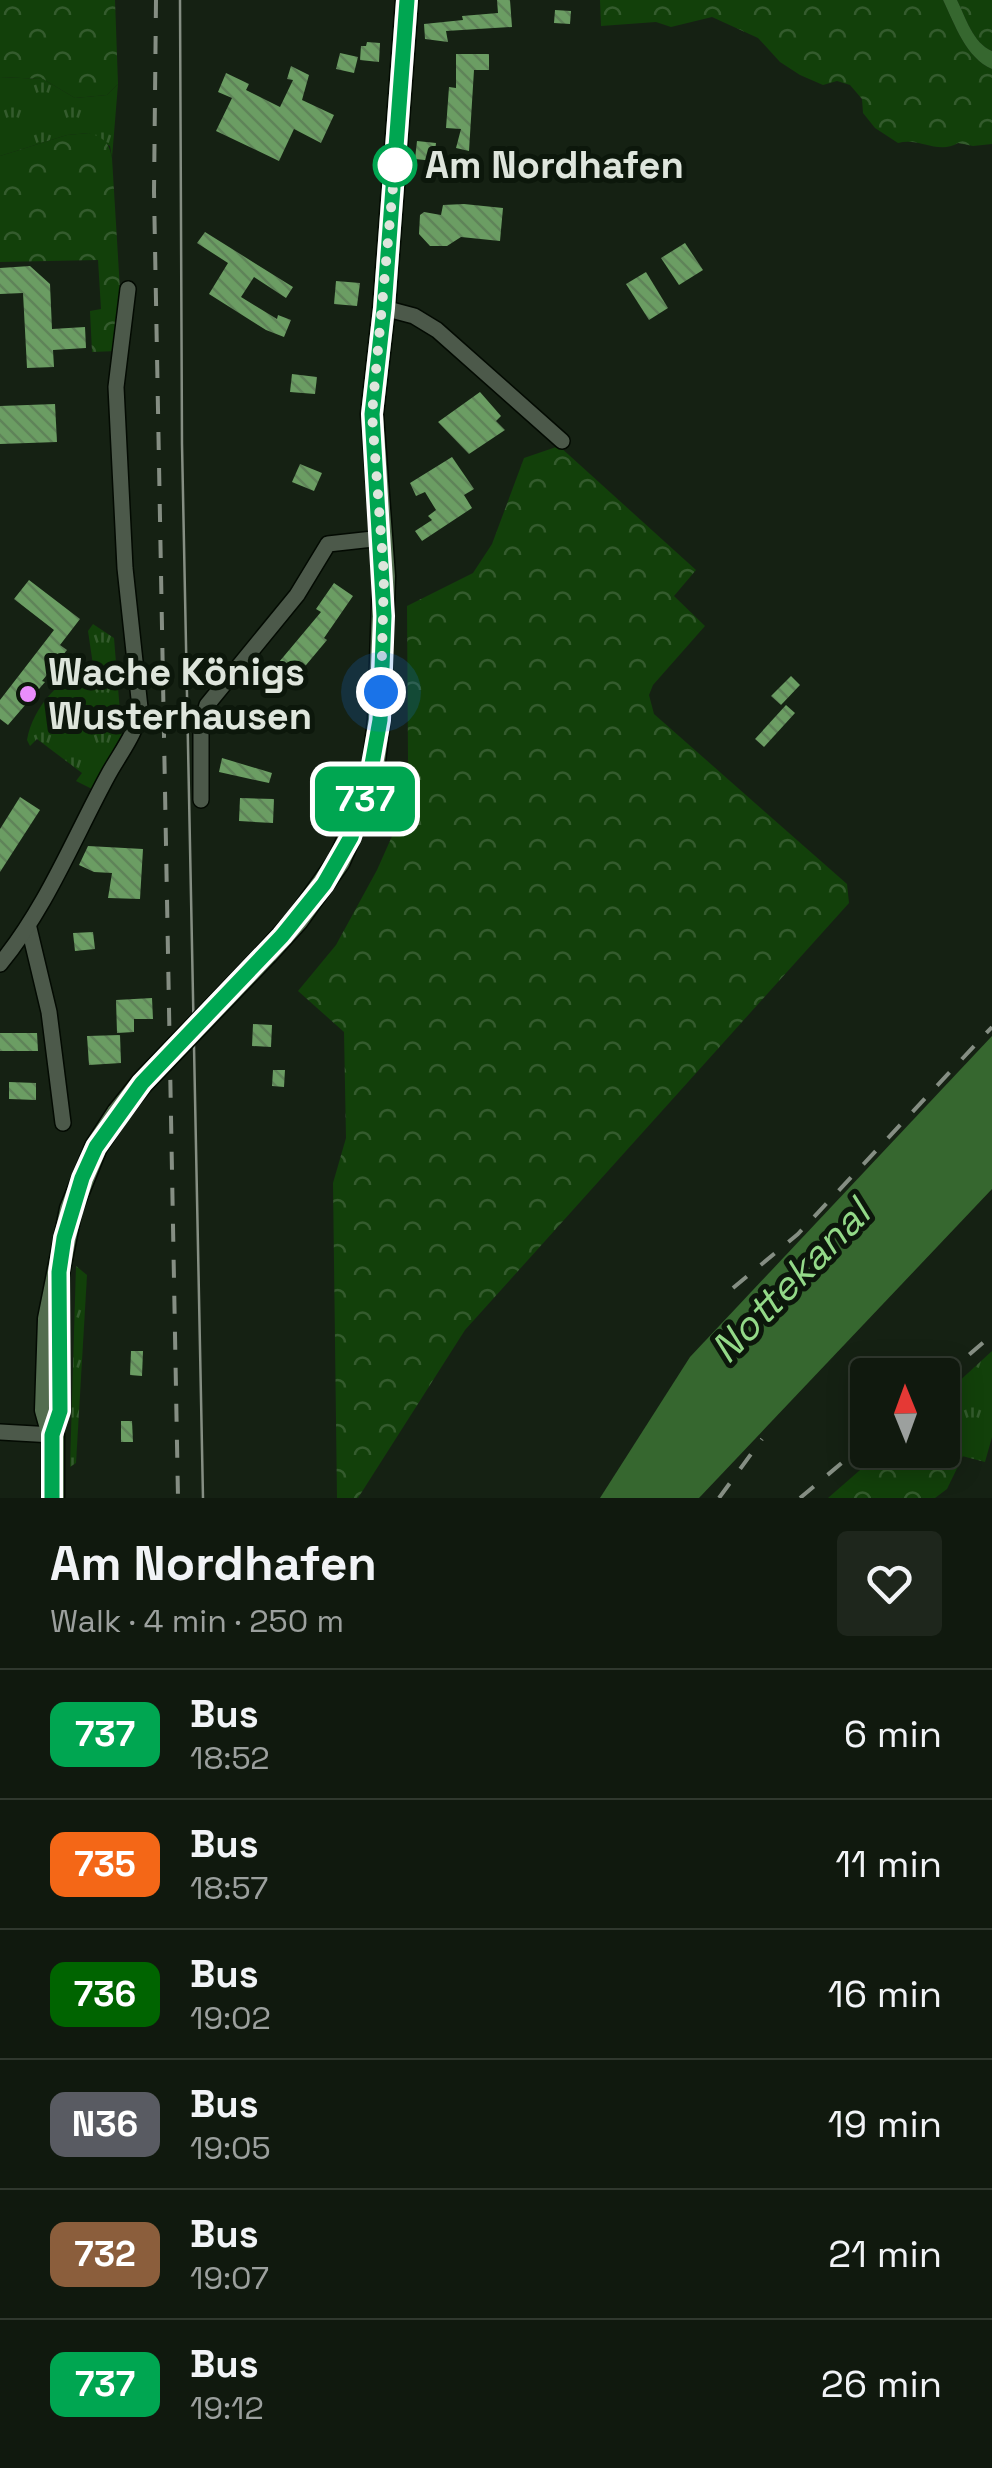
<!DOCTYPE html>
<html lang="en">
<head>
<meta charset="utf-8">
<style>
	:root { --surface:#10190e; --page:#1e261c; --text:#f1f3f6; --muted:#9ca09e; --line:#30382e }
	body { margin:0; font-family:"Space Grotesk",sans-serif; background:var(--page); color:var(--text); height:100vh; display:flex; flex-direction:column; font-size:38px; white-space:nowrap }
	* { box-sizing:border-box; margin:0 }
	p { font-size:32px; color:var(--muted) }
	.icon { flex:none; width:55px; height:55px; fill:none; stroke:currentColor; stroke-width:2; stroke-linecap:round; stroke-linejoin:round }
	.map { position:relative; height:1498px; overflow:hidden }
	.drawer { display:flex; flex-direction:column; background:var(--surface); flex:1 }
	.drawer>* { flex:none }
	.badge { padding:0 20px; border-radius:15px; font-size:35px; line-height:65px }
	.needle { width:65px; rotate:359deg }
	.fabs { position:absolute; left:850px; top:1358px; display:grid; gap:20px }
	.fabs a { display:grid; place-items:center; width:110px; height:110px; border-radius:10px; background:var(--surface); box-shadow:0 5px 25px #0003,0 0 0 2px var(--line); font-size:50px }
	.you { position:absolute; width:50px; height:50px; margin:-25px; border:8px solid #fff; border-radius:50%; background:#1a73e8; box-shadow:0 0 0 15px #1a73e833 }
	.map>.badge { position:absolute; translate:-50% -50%; box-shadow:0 0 0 5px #fff }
	.round { display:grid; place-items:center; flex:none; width:105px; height:105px; border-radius:10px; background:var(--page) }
	.headline { display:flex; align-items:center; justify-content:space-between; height:170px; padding:0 50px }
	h1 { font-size:48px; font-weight:700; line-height:75px }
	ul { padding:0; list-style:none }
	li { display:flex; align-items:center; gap:30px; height:130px; padding:0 50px; border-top:2px solid var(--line) }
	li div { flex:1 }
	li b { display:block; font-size:38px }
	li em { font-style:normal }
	li .badge { min-width:110px; font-weight:700; text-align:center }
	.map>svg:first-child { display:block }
</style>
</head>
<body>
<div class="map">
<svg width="992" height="1498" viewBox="0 0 992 1498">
	<defs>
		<pattern id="grass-tufts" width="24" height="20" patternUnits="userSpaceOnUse" patternTransform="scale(2.5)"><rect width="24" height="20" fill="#12400a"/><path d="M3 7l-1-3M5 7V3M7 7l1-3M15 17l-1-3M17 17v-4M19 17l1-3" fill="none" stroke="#345b2d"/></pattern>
		<pattern id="forest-crowns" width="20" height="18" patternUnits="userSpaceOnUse" patternTransform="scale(2.5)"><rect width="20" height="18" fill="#12400a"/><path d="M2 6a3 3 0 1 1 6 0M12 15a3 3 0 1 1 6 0" fill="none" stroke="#345b2d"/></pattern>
		<pattern id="building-back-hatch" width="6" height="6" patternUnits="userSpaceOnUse" patternTransform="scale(2.5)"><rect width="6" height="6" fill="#6b9d63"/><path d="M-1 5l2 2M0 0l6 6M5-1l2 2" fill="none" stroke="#5f8359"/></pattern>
	</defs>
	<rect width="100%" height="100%" fill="#152113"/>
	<g fill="url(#grass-tufts)">
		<path d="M0 77 43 79 75 98 107 95 118 84 112 158 110 146 89 133 67 135 0 156Z"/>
		<path d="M93 624 114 638 120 712 130 713 131 717 92 789 76 781 82 773 37 739 30 746 27 740C33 706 61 677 93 665L88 631Z"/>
		<path d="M76 1266 87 1275 76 1463 70 1467Z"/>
		<path d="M992 1351V1437L985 1462 939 1450H942L943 1396Z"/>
	</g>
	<g fill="url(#forest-crowns)">
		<path d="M0 0H115L118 84 107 95 75 98 43 79 0 77Z"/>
		<path d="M600 0H943C955 25 966 58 992 69V144L973 146 958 143C938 155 919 137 898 143L875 128 863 113 862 99 850 85 837 81 823 85 800 75 780 62 758 38 712 17 671 27 656 22 601 26Z"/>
		<path d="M957 0H992V51C973 43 966 18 957 0Z"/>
		<path d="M89 133C104 138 109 142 112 158L121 306 117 351 92 352 90 311 101 309 98 260 0 262V156L67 135Z"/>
		<path d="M559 446 696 570 674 596 705 626 653 685 649 695 654 714 847 884 849 903 465 1330 358 1498H337L333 1183 346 1138 344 1032 298 991 336 945 377 870 405 807 408 759 407 606 473 573 492 544 524 458Z"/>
		<path d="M883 1450H939L963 1456 947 1489 935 1498H828Z"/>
	</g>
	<g fill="#36672f">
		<path d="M943 0H957C966 18 973 43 992 51V69C966 58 955 25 943 0Z"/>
		<path d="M992 1036V1189L699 1498H600L690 1357Z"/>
	</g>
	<g fill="url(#building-back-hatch)">
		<path d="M497 0H510L512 27 446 31 448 42 425 39 424 24 463 20 462 16 498 13Z"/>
		<path d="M555 10 571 11 570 24 554 23Z"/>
		<path d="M367 42 380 43 379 62 360 60 361 46H366Z"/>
		<path d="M340 53 358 57 354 73 336 69Z"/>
		<path d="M456 54H489V70H474L469 151 456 148 461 129 446 128 449 87 456 88Z"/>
		<path d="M291 66 309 75 302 100 334 115 321 143 294 129 279 161 216 131 232 98 218 92 226 73 249 84 246 90 280 107 293 80 287 79Z"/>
		<path d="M417 141 436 143 434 161 415 159Z"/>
		<path d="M464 204 503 208 500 241 461 237 447 246H430L419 234 420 215 424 212 441 215 443 205Z"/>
		<path d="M205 232 293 287 286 298 254 277 241 297 277 319 278 315 291 320 284 337 266 330 209 294 228 263 197 243Z"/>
		<path d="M685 243 703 270 679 285 661 258Z"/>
		<path d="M30 266 50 284 52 329 85 327 86 348 53 350 54 367 27 368 23 293 0 294V268Z"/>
		<path d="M646 272 668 308 649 320 626 284Z"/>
		<path d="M336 281 360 283 357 306 334 304Z"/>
		<path d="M292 374 317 377 315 394 290 392Z"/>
		<path d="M480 392 501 416 496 421 505 430 469 454 438 422Z"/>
		<path d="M55 404 57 442 0 444V406Z"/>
		<path d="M452 457 474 489 464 495 472 508 422 541 415 531 432 520 428 516 436 510 425 492 416 496 410 483Z"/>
		<path d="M300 464 322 473 314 491 292 482Z"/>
		<path d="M29 580 80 619 60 645 67 650 42 681 45 682 8 725 0 719V700L54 630 14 599Z"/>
		<path d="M334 583 353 596 324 638 327 640 291 683 274 668 321 612 316 609Z"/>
		<path d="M791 676 800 685 781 705 771 696Z"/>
		<path d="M786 705 795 713 764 747 755 739Z"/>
		<path d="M222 758 272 773 269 783 219 772Z"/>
		<path d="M20 797 40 810 0 872V829Z"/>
		<path d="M240 798 274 799 273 823 239 821Z"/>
		<path d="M88 846 143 849 140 899 108 898 112 873 94 872 79 865Z"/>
		<path d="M93 932 95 949 75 951 73 933Z"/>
		<path d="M152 998 153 1019H134V1032L117 1033 116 1000Z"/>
		<path d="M253 1024 272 1025 271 1047 252 1046Z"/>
		<path d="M0 1033H37L38 1051H0Z"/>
		<path d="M120 1035 121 1063 89 1065 87 1036Z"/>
		<path d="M273 1070H285L284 1087 272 1086Z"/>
		<path d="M9 1082 36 1083V1100L9 1099Z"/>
		<path d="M131 1351H143L142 1376 130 1375Z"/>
		<path d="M121 1421H132L133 1442H121Z"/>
	</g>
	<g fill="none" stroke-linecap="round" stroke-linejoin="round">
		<g stroke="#030a02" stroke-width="18">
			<g id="street">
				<path d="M384 308 414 316 437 330 562 441"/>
				<path d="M201 800V724L207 705 297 595 328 544 382 538"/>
				<path d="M29 928 49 1012 63 1123"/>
				<path d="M0 964C46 908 73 840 107 777 119 754 137 734 140 708L125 568 116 387 128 289"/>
				<path d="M0 1432 53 1435"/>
			</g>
		</g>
		<g stroke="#030a02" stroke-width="25">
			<g id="secondary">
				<path d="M267 953 297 920 339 861 365 801 374 761 379 720 384 576 372 414 384 308 407 0"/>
				<path d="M53 1498V1435L46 1410 49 1319 71 1209 96 1147 118 1113"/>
			</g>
		</g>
		<use href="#street" stroke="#4c594a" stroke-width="15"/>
		<use href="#secondary" stroke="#536d4f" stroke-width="22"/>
		<path stroke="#858e83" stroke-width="2.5" d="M180 0 182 444 203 1498"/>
		<g stroke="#858e83" stroke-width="4" stroke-dasharray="18 18" stroke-linecap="butt">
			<path d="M156 0 154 192 178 1498"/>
			<path d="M733 1288 798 1234 992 1027"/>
			<path d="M942 1378 992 1335"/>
			<path d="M719 1498 762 1439"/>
			<path d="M800 1498 868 1441"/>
		</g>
		<g stroke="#030a02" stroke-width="25" stroke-linecap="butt">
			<path id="secondary-bridge" d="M118 1113 142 1083 267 953"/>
		</g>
		<use href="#secondary-bridge" stroke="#536d4f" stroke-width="22"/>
	</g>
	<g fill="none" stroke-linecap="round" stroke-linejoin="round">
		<g stroke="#fff" stroke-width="22">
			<path id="line" d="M52 1498V1435L60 1411 59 1272 64 1238 82 1178 96 1147 142 1083 282 936 324 884 351 837 369 781 380 720 384 616 372 414 384 308 407 0"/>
		</g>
		<use href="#line" stroke="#00a651" stroke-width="15"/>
		<path stroke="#dee5dc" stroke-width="10" stroke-dasharray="0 18" d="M381 692 384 576 372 414 395 165"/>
	</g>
	<circle fill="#fff" stroke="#00a651" stroke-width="5" cx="395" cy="165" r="20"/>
	<circle fill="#ea8dfc" stroke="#0c170b" stroke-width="4" cx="28" cy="694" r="10"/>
	<g text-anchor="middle" stroke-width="10" stroke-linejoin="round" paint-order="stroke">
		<g font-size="38" font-weight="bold" fill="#dee5dc" stroke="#0c170b" text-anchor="start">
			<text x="425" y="178">Am Nordhafen</text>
		</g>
		<g font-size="38" font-weight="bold" fill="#dee5dc" stroke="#0c170b" text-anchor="start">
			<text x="48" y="685">Wache Königs<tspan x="48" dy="44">Wusterhausen</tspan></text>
		</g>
		<g font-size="40" font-style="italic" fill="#93d988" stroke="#0c170b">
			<text transform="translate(790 1281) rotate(-46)" y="14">Nottekanal</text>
		</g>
	</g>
</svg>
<div class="fabs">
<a><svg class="needle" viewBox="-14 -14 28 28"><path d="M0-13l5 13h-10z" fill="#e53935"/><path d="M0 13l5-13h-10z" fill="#9ca09e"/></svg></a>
</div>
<div class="you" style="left:381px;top:692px"></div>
<b class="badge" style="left:365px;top:799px;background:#00a651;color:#fff">737</b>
</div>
<section class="drawer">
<div class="headline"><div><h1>Am Nordhafen</h1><p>Walk · 4 min · 250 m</p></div><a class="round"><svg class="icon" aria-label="heart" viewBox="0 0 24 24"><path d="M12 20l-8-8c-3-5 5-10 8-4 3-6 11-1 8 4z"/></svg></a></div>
<ul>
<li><span class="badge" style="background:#00a651;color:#fff">737</span><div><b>Bus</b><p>18:52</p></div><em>6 min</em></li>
<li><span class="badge" style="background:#f46717;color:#fff">735</span><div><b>Bus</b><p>18:57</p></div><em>11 min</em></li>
<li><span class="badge" style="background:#006400;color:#fff">736</span><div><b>Bus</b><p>19:02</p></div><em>16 min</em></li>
<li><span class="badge" style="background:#595b62;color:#fff">N36</span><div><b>Bus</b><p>19:05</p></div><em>19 min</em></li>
<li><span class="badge" style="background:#8b5e3c;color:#fff">732</span><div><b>Bus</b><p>19:07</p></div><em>21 min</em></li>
<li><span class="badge" style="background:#00a651;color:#fff">737</span><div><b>Bus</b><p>19:12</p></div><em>26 min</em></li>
</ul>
</section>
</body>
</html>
